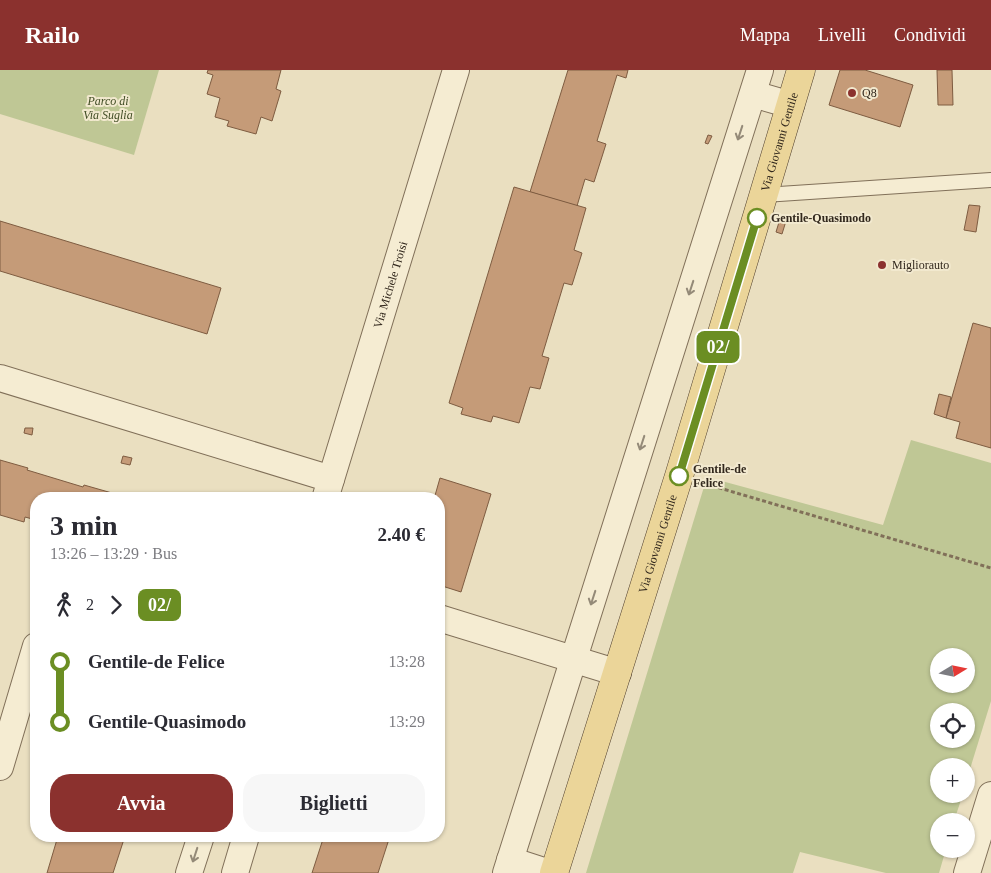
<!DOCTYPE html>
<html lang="it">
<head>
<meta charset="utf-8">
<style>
	:root { --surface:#fff; --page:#f7f7f7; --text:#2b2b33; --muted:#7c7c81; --accent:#8b312e }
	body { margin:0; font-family:"Times New Roman",serif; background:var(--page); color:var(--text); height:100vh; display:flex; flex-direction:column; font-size:19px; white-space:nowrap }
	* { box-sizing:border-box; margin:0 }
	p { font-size:16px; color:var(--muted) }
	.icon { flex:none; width:28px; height:28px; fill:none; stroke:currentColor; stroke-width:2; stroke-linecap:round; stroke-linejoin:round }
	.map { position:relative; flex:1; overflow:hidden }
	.drawer { position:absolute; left:30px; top:422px; width:415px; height:350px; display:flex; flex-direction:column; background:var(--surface); border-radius:20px; box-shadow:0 1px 4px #0004 }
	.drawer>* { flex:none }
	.badge { padding:0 10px; border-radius:8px; font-size:18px; line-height:32px }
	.needle { width:32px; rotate:80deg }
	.buttons { position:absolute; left:930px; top:578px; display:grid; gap:10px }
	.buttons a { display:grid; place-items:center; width:45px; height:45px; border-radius:50%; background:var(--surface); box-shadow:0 1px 4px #0004; font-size:25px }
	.map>.badge { position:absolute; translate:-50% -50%; box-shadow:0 0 0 2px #fff }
	.legs { display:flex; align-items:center; gap:8px; height:55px; padding:0 20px; font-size:16px }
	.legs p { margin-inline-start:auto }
	.head { display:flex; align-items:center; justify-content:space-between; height:85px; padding:0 20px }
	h1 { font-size:28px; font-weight:700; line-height:38px }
	.cta { display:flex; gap:10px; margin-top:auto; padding:10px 20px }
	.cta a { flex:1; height:58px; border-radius:20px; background:var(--accent); color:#fff; font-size:20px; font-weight:700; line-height:58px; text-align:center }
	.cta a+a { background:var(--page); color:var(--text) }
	ul { padding:0 20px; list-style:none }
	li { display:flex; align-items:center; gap:18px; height:60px; font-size:19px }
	li i { display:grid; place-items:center; width:8px; height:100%; margin:0 6px; background:currentColor }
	li i::after { content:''; width:12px; height:12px; margin:-6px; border:4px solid; border-radius:50%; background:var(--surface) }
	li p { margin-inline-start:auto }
	li:first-child i { background:linear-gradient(#0000 50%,currentColor 0) }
	li:last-child i { background:linear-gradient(currentColor 50%,#0000 0) }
	header { display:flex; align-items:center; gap:30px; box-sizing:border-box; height:70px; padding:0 25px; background:var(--accent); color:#fff }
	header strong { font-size:24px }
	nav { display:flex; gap:28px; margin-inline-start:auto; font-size:18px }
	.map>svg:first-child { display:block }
</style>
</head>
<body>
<header>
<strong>Railo</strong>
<nav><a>Mappa</a><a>Livelli</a><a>Condividi</a></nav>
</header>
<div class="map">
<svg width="991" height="803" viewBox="0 0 991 803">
	<rect width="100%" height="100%" fill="#eadfc0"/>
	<g fill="#bfc795" fill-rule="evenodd">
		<path d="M0 0H159L134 85 0 44Z"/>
		<path d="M911 370 991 393V631L966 712V696H939V724H963L954 751H939V779H946L939 803H886L800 782 793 803H586L707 407 883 455ZM939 586H966V614H939ZM966 641V669H939V641Z"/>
	</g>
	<g fill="#c59b78" stroke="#7e5c41">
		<path d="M208 0H281L276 19 281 21 272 51 261 47 256 64 227 56 229 51 215 47 220 28 207 24 213 5 207 3Z"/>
		<path d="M568 0H628L626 8 617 5 597 71 606 74 594 112 585 109 577 136 530 122Z"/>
		<path d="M840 0H865L913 15 900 57 829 35Z"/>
		<path d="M937 0H952L953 35H938Z"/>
		<path d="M708 65 712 66 708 74 705 73Z"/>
		<path d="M514 117 586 138 574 180 582 183 572 215 564 213 542 286 549 288 540 319 530 317 519 353 493 346 491 352 461 344 463 338 449 333Z"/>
		<path d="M969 135 980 136 976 162 964 160Z"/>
		<path d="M780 149 786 151 782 164 776 162Z"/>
		<path d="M0 151 221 218 207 264 0 201Z"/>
		<path d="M973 253 991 258V378L956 368 960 352 946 348Z"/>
		<path d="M939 324 951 327 946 348 934 344Z"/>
		<path d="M25 358H33L32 365 24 363Z"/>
		<path d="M123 386 132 388 130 395 121 393Z"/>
		<path d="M0 390 28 398 27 400 83 417 84 415 119 425 125 427 124 429H36V456L34 455 36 450 25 447 24 452 0 445Z"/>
		<path d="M440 408 491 424 461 522 439 515V429H434Z"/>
		<path d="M58 766H125L113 803H47Z"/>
		<path d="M324 766H390L378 803H312Z"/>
	</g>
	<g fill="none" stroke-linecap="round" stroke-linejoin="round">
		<g stroke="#817059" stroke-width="16">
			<path id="service" d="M764 125 991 110"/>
		</g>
		<g stroke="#817059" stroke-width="28">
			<g id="minor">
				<path d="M753 24 791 35"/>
				<path d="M0 308 331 409"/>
				<path id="s1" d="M325 429 456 0"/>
				<path d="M439 548 618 603"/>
				<path d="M0 697 36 576"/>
				<path d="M510 790 550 803"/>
				<path d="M189 803 201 766"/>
				<path d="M235 803 246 766"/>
				<path d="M506 803 760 0"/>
				<path d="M967 803 991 725"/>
			</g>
		</g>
		<g stroke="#4f3e2d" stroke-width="29">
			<g id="primary">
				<path id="s2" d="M554 803 679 406 801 0"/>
			</g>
		</g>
		<path stroke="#817059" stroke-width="3" stroke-dasharray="4 2.5" stroke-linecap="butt" d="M706 414 991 498"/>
		<use href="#service" stroke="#f5ecd2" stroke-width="14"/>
		<use href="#minor" stroke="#f5ecd2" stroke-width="26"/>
		<use href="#primary" stroke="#ebd599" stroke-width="28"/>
	</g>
	<defs><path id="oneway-shaft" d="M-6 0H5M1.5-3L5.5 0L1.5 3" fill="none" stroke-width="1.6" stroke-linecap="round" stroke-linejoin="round" transform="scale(1.25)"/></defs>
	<g stroke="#948a78">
		<use href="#oneway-shaft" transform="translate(740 63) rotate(108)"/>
		<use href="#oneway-shaft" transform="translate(691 218) rotate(108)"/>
		<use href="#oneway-shaft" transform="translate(642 373) rotate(108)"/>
		<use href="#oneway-shaft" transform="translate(593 528) rotate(108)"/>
		<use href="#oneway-shaft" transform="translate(195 785) rotate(108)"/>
	</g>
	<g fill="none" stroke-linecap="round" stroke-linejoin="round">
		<g stroke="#fff" stroke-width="11">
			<path id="line-1" d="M679 406 757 148"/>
		</g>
		<use href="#line-1" stroke="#6b8e23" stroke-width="8"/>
	</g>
	<g fill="#8b312e" stroke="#f2e9cf" stroke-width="2">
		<circle cx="852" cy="23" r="5"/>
		<circle cx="882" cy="195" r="5"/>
	</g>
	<g fill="#fff" stroke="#6b8e23" stroke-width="2.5">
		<circle cx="757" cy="148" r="9"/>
		<circle cx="679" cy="406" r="9"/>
	</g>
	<g text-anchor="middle" stroke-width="4" stroke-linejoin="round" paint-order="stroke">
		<g font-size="12" fill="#32281d" stroke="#f2e9cf" text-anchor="start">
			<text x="862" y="27">Q8</text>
			<text x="892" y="199">Migliorauto</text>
		</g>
		<g font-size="12" font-style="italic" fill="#414d25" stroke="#f2e9cf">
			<text x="108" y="35">Parco di<tspan x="108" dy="14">Via Suglia</tspan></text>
		</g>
		<g font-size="12" fill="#32281d" stroke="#f2e9cf">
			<text dy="4" stroke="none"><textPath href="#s2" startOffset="765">Via Giovanni Gentile</textPath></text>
			<text dy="4" stroke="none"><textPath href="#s1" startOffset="224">Via Michele Troisi</textPath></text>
			<text dy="4" stroke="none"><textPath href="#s2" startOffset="345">Via Giovanni Gentile</textPath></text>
		</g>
		<g font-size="12" font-weight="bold" fill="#32281d" stroke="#f2e9cf" text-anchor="start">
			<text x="771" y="152">Gentile-Quasimodo</text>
			<text x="693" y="403">Gentile-de<tspan x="693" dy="14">Felice</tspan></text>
		</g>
	</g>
</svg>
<div class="buttons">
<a><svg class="needle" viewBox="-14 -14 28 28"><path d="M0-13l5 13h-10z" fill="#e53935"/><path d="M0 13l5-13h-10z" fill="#7c7c81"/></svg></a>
<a><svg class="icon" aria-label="locate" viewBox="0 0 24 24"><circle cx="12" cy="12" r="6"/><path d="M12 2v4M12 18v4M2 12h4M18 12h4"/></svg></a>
<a>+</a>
<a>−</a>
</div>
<b class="badge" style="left:718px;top:277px;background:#6b8e23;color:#fff">02/</b>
<section class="drawer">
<div class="head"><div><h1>3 min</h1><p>13:26 – 13:29 · Bus</p></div><b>2.40 €</b></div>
<div class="legs"><svg class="icon" aria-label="walk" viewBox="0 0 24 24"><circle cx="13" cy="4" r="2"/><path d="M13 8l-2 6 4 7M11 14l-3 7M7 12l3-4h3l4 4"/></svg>2<svg class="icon" aria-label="forward" viewBox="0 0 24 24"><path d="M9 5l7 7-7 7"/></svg><b class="badge" style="background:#6b8e23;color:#fff">02/</b></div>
<ul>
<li><i style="color:#6b8e23"></i><b>Gentile-de Felice</b><p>13:28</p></li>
<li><i style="color:#6b8e23"></i><b>Gentile-Quasimodo</b><p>13:29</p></li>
</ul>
<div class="cta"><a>Avvia</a><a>Biglietti</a></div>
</section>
</div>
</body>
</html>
